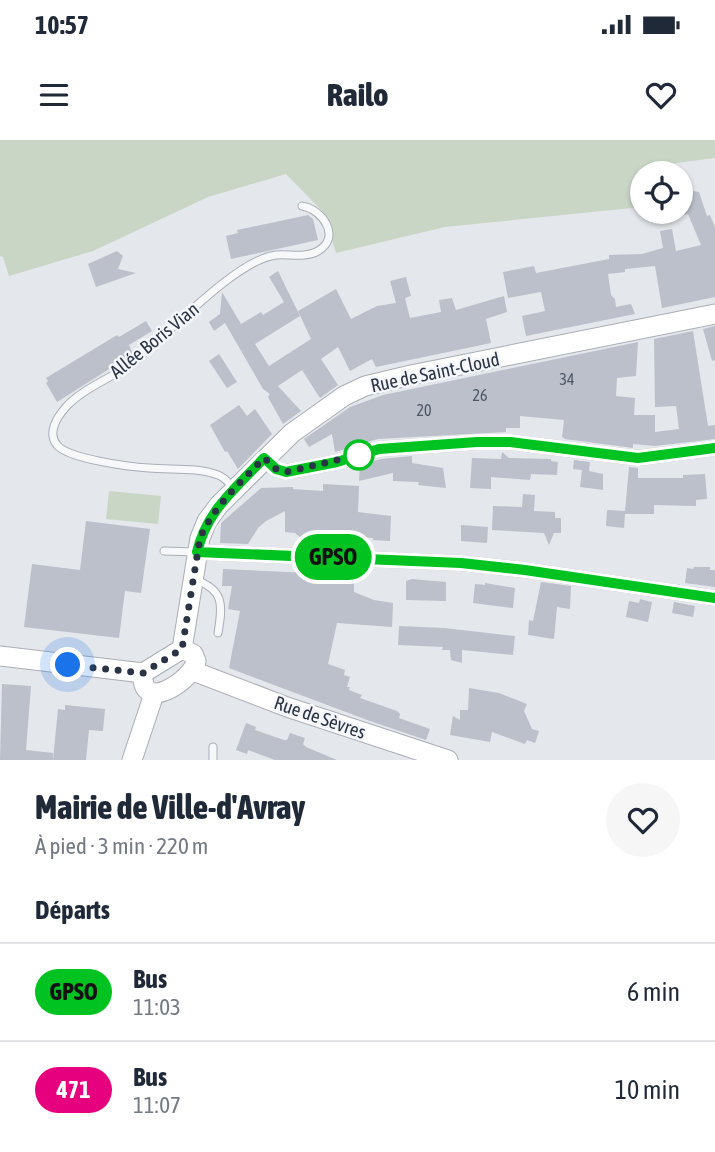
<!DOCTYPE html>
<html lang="fr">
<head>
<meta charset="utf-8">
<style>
	:root { --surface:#fff; --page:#f6f6f7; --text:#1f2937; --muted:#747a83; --line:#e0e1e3 }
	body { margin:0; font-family:"Asap Condensed",sans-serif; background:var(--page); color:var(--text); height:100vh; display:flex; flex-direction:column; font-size:26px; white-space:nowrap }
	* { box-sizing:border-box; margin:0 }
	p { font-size:23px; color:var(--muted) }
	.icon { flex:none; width:38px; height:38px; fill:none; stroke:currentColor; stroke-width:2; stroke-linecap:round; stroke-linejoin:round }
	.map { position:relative; height:620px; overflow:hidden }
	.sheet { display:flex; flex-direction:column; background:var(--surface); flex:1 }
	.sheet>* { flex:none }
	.badge { padding:0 14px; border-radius:23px; font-size:24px; line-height:46px }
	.controls { position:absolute; left:630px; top:21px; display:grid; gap:14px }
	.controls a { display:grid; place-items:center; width:63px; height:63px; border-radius:50%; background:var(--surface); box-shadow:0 2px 5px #0004; font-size:35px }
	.you { position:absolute; width:35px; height:35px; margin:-18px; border:5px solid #fff; border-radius:50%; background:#1a73e8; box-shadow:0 0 0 10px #1a73e833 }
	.map>.badge { position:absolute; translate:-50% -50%; box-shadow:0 0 0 4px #fff }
	h2 { padding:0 35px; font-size:26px; line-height:63px }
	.round { display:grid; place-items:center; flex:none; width:74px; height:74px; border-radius:37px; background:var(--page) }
	.overview { display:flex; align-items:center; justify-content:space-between; height:119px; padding:0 35px }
	h1 { font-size:33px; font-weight:800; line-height:52px }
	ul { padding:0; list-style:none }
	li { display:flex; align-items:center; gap:21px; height:98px; padding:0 35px; border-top:2px solid var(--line) }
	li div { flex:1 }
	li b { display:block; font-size:26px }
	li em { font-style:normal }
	li .badge { min-width:77px; font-weight:700; text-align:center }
	.status { display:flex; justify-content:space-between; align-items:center; height:49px; padding:0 35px; background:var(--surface); direction:ltr }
	.status svg { height:19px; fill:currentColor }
	header { display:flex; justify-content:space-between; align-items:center; height:91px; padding:0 35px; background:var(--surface); font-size:32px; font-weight:800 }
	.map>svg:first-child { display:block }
</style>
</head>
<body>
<div class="status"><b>10:57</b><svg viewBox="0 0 49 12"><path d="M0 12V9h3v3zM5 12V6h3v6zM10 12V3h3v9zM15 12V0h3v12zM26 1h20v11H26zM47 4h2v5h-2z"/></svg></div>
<header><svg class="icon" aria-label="menu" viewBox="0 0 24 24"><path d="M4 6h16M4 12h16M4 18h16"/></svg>Railo<svg class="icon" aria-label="heart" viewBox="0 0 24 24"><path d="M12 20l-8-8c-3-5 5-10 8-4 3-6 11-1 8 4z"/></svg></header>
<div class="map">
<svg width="715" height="620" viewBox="0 0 715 620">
	<rect width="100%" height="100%" fill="#e4e7ec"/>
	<g fill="#c9d6c5">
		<path d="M0 0H715V18L645 27 647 33H642V67L445 87 336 113 324 73 286 34 208 57 93 111 9 136 3 117 0 116Z"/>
		<path d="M109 351 161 356 158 384 106 379Z"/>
	</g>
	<g fill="#bbc0ca">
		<path d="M692 48 693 51 699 52 707 76 710 75 715 87V157L662 168 655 126 625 129V132L608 134 611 155 615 159 616 167 631 164 635 174 526 196 522 176 545 171 541 152 508 158 503 132 534 126 536 133 609 119V115L642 114 663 108 660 91 672 89 676 111 701 105 688 74 681 76V51Z"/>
		<path d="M308 75 313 79 318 100 231 119 226 96 238 93 237 90Z"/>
		<path d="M117 111 123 116 118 129 136 133 96 147 88 124Z"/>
		<path d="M278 131 300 176 255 204 269 226 311 199 298 171 336 149 351 179 377 166 396 163 390 141 406 137 411 156 405 158 410 178 441 172 439 160 452 158 456 170 504 156 507 172 486 179 491 203 376 227 372 219 350 231 338 207 321 219 338 245 320 258 302 230 278 246 301 271 283 284 268 257 270 254 263 249 225 183 214 191 209 182 220 174 222 152 241 184 261 172 263 175 284 162 269 137Z"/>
		<path d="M146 181 152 191 129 205 133 214 57 262 46 243 48 241 46 238 117 195 119 197Z"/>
		<path d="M715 186V220L712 221 703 189Z"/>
		<path d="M693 191 708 286 715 285V299L655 306 633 304V308L565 299 562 297 564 280 520 276V288H506V292L378 299 335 312 332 294 309 307 304 299 350 267 383 255 638 202 636 236 617 238 616 256 635 258 634 275H655V292L679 289 676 266 655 267 654 199Z"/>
		<path d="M219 214 237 242 227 248 209 221Z"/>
		<path d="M239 265 247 276 255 269 272 294 238 329 227 311 225 312 210 285Z"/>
		<path d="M502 312 509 318 551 319V321L558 322 557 335 531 334 530 340 491 337V349L470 348 472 318 501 319Z"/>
		<path d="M412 316V323L443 328 446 348 418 345 419 342 393 341V333L359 341 360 325 381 319Z"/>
		<path d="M574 320 590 322 589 331 603 334V350L580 347 582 330 573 329Z"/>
		<path d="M629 327 638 328V338H683V335L705 334 707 359 696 360V366L654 365V374H625L624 388 606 386 607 370 625 371Z"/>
		<path d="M323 344 359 346 358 372 391 376 390 401 373 400V398L316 395 313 398H301L295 393 285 392V371L266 381 258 388 248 404 220 403 221 383 261 348 293 347V349L323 351Z"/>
		<path d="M523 354 535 355 534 371 555 372V378H561V393H554L549 405 544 393 492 390 493 366 522 367Z"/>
		<path d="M86 381 150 389 141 453 125 451 119 498 24 487 32 424 80 430Z"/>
		<path d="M461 385 488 387 487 403 461 401Z"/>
		<path d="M311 427 354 429V452L374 460 393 463 392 487 337 483 328 524 345 530 344 535 350 537 347 547H350L349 550 362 555 360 558 397 571 400 574 399 578 430 589 426 600 370 581 229 528 240 471 228 469 232 446H222L223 429 310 433Z"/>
		<path d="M694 427H710V430H715V447L685 443 687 428 693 429Z"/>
		<path d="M412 439 446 442V461L406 460V441Z"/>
		<path d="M541 442 571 446 570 469 557 467 554 499 528 495 529 480 533 481Z"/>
		<path d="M485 443 515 448 513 468 473 463 475 444 485 445Z"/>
		<path d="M640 459 652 462 648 482 626 477 629 461 639 463Z"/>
		<path d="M674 462 695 466 693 477 672 473Z"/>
		<path d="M399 486 444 488 515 496 513 515 462 510V523L451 520 450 510H442L443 507 398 505Z"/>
		<path d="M2 544 31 546 26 610 53 613V620H0Z"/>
		<path d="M469 548 499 553 527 564 524 571 532 589 539 591 535 603 527 600 525 604 492 592 490 602 450 595 453 576 460 580V570H468Z"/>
		<path d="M65 565 105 569 103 591 89 590 86 620H53L58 569 65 570Z"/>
		<path d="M246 583 256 587 255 590 284 600H287L290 593 305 598 303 604 306 607 337 620H275L248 610 247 614 236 610Z"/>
	</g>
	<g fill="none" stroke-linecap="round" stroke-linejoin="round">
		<g stroke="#a9aeb7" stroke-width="9">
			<g id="lane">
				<path d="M234 348C229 343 224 337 218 335 197 327 171 330 149 328 131 327 68 319 57 305 47 293 57 277 66 267 83 248 112 238 132 223 167 196 235 120 276 115 290 114 306 118 318 111 342 97 322 69 302 66"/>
				<path d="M164 411 196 412"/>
				<path d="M193 439C224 449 223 464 218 493"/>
				<path d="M213 620V607"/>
			</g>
		</g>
		<g stroke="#a9aeb7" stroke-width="16">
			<g id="street">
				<path d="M264 318 276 329 286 332 337 322 379 309 477 302H510L638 318 715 308"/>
				<path d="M197 412 461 423 525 430 715 458"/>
			</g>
		</g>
		<g stroke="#a9aeb7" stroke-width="21">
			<g id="secondary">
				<path d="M182 509 200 398 207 381 219 365 292 293 344 256 365 246 411 235 715 174"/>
				<path d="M182 509 193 514 196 521C193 540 140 575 143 533Z"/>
				<path d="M0 516 143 533"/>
				<path d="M193 531 287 567 448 620"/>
				<path d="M132 620 154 554"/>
			</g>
		</g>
		<use href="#lane" stroke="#f7f8fa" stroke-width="7"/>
		<use href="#street" stroke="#f7f8fa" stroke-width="14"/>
		<use href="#secondary" stroke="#fff" stroke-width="19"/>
	</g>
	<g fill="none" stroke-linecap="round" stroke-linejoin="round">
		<g stroke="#fff" stroke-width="16">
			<path id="line" d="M715 308 638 318 510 302H477L379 309 337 322 286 332 276 329 264 318C236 348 207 370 197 412L461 423 525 430 715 458"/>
		</g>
		<use href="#line" stroke="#00c221" stroke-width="10"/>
		<path stroke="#2b3445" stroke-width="7" stroke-dasharray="0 12.6" d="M68 525 143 533 182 509 200 398C214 366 240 343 264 318L276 329 286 332 359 315"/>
	</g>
	<circle fill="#fff" stroke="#00c221" stroke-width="3.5" cx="359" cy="315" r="14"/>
	<g text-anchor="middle" stroke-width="5" stroke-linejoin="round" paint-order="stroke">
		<g font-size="16" fill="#4f5766">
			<text x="567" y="245">34</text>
			<text x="480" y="261">26</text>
			<text x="424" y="276">20</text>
		</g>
		<g font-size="19" fill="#2b3445" stroke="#f4f6f9">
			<text transform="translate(154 200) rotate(-39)" y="7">Allée Boris Vian</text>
			<text transform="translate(435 232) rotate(-12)" y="7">Rue de Saint-Cloud</text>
			<text transform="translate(320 577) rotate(19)" y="7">Rue de Sèvres</text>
		</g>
	</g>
</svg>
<div class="controls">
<a><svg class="icon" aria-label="locate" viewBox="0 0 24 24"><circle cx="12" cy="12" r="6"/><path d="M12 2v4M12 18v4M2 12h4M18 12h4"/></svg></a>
</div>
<div class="you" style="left:68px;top:525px"></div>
<b class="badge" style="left:333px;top:417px;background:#00c221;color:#111">GPSO</b>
</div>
<section class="sheet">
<div class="overview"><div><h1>Mairie de Ville-d'Avray</h1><p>À pied · 3 min · 220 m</p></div><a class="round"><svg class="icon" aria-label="heart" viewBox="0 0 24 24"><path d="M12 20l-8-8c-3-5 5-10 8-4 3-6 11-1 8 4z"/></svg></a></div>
<h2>Départs</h2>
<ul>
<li><span class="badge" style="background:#00c221;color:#111">GPSO</span><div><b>Bus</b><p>11:03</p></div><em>6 min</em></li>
<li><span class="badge" style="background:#e6007e;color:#fff">471</span><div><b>Bus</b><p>11:07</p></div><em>10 min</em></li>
</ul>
</section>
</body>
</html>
